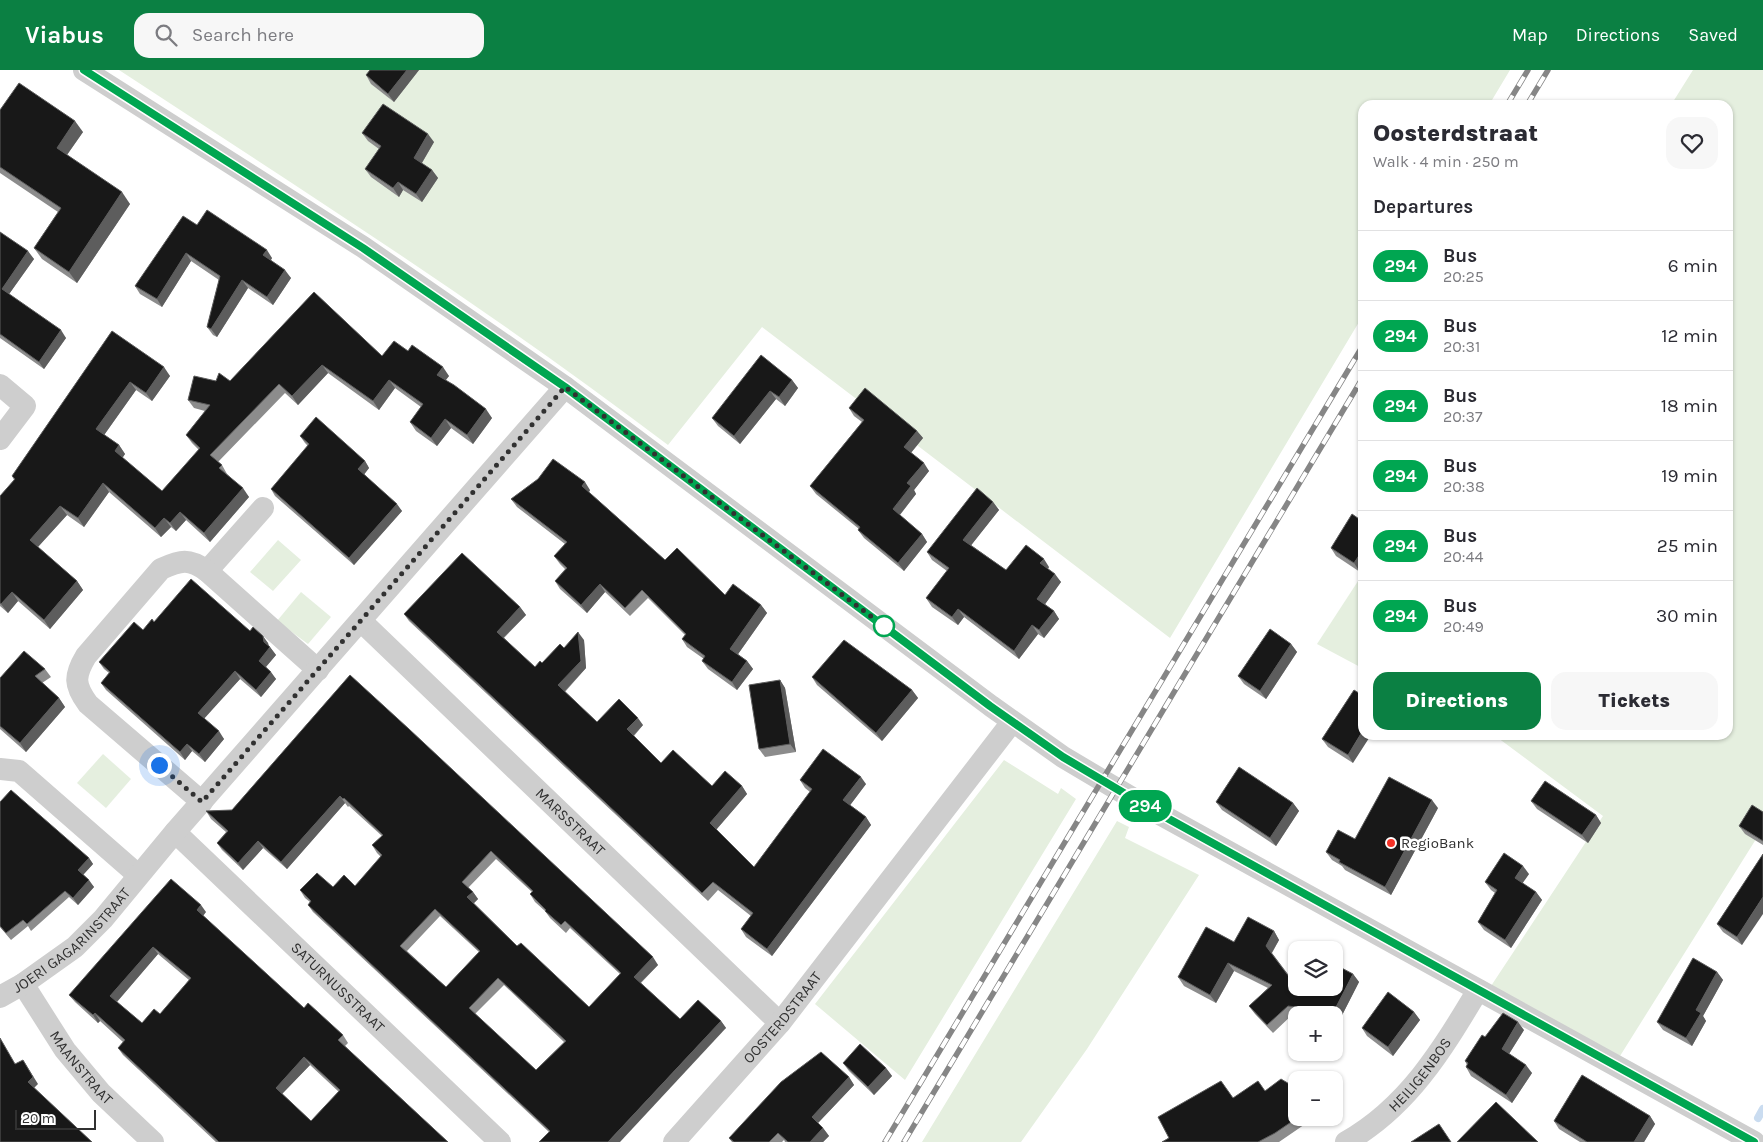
<!DOCTYPE html>
<html lang="en">
<head>
<meta charset="utf-8">
<style>
	:root { --surface:#fff; --page:#f7f7f7; --text:#2b2b33; --muted:#7c7c81; --line:#e1e1e2; --accent:#0b8043 }
	body { margin:0; font-family:Karla,sans-serif; background:var(--page); color:var(--text); height:100vh; display:flex; flex-direction:column; font-size:19px; white-space:nowrap }
	* { box-sizing:border-box; margin:0 }
	p { font-size:16px; color:var(--muted) }
	.icon { flex:none; width:28px; height:28px; fill:none; stroke:currentColor; stroke-width:2; stroke-linecap:round; stroke-linejoin:round }
	.map { position:relative; flex:1; overflow:hidden }
	.panel { position:absolute; left:1358px; top:30px; width:375px; height:640px; display:flex; flex-direction:column; background:var(--surface); border-radius:15px; box-shadow:0 1px 4px #0004 }
	.panel>* { flex:none }
	.badge { padding:0 10px; border-radius:16px; font-size:18px; line-height:32px }
	.buttons { position:absolute; left:1288px; top:871px; display:grid; gap:10px }
	.buttons a { display:grid; place-items:center; width:55px; height:55px; border-radius:10px; background:var(--surface); box-shadow:0 1px 4px #0004; font-size:25px }
	.scale { position:absolute; left:15px; bottom:12px; width:81px; box-sizing:border-box; padding-left:5px; border:2px solid #313131; border-top:0; font-size:14px; line-height:18px; white-space:nowrap; color:#313131; -webkit-text-stroke:4px #fff; paint-order:stroke }
	.you { position:absolute; width:25px; height:25px; margin:-12px; border:4px solid #fff; border-radius:50%; background:#1a73e8; box-shadow:0 0 0 8px #1a73e833 }
	.map>.badge { position:absolute; translate:-50% -50%; box-shadow:0 0 0 2px #fff }
	h2 { padding:0 15px; font-size:19px; line-height:45px }
	.round { display:grid; place-items:center; flex:none; width:52px; height:52px; border-radius:15px; background:var(--page) }
	.headline { display:flex; align-items:center; justify-content:space-between; height:85px; padding:0 15px }
	h1 { font-size:24px; font-weight:800; line-height:38px }
	.button { display:flex; gap:10px; margin-top:auto; padding:10px 15px }
	.button a { flex:1; height:58px; border-radius:15px; background:var(--accent); color:#fff; font-size:20px; font-weight:800; line-height:58px; text-align:center }
	.button a+a { background:var(--page); color:var(--text) }
	ul { padding:0; list-style:none }
	li { display:flex; align-items:center; gap:15px; height:70px; padding:0 15px; border-top:1px solid var(--line) }
	li div { flex:1 }
	li b { display:block; font-size:19px }
	li em { font-style:normal }
	li .badge { min-width:55px; font-weight:700; text-align:center }
	header { display:flex; align-items:center; gap:30px; box-sizing:border-box; height:70px; padding:0 25px; background:var(--accent); color:#fff }
	header strong { font-size:24px }
	nav { display:flex; gap:28px; margin-inline-start:auto; font-size:18px }
	.search { width:350px; height:45px; background:var(--page); display:flex; align-items:center; gap:12px; box-sizing:border-box; padding:0 18px; border-radius:15px; color:var(--muted); font-size:19px }
	.map>svg:first-child { display:block }
</style>
</head>
<body>
<header>
<strong>Viabus</strong>
<div class="search"><svg class="icon" aria-label="search" viewBox="0 0 24 24"><circle cx="10" cy="10" r="6"/><path d="M15 15l6 6"/></svg>Search here</div>
<nav><a>Map</a><a>Directions</a><a>Saved</a></nav>
</header>
<div class="map">
<svg width="1763" height="1072" viewBox="0 0 1763 1072">
	<rect width="100%" height="100%" fill="#fff"/>
	<g fill="#e5efdf">
		<path d="M119 0H1510L1489 35H1362V247L1170 568 762 257 668 375C492 241 304 121 119 0Z"/>
		<path d="M1693 0H1763V758L1620 986 1491 916 1603 746 1494 665H1728V35H1671Z"/>
		<path d="M278 470 301 490 273 521 250 502Z"/>
		<path d="M1362 505V598L1317 574Z"/>
		<path d="M301 522 331 547 308 574 277 551Z"/>
		<path d="M103 684 131 709 106 738 77 713Z"/>
		<path d="M1004 690 1058 724 1061 718 1076 729 905 1010 815 934Z"/>
		<path d="M1117 751 1129 757 1125 768 1199 805 1087 979 1021 1072H922Z"/>
	</g>
	<g fill="none" stroke-linecap="round" stroke-linejoin="round">
		<path stroke="#cadcf0" stroke-width="8" d="M1758 1048 1763 1039"/>
		<g stroke="#cecece" stroke-width="22">
			<path d="M84 0 363 177 565 317 991 636 1063 687 1149 738 1754 1072"/>
			<path d="M0 315 25 336 0 369"/>
			<path d="M207 501 263 438"/>
			<path id="s1" d="M361 551 780 953"/>
			<path d="M0 699 19 701 138 805"/>
			<path d="M202 732 88 634C74 615 74 606 86 586L161 499C181 490 189 488 207 501L318 600"/>
			<path id="s2" d="M175 762 500 1072"/>
			<path id="s3" d="M23 914 65 980 101 1023 153 1072"/>
			<path id="s4" d="M0 927 23 914 75 877 103 849 175 762 565 317"/>
			<path id="s5" d="M674 1072 780 953 1012 652"/>
			<path id="s6" d="M1346 1072C1408 1037 1442 980 1478 920"/>
		</g>
		<g stroke="#868686" stroke-width="5.5">
			<g id="rail">
				<path d="M1507 35 1528 0"/>
				<path d="M1527 35 1548 0"/>
				<path d="M885 1072 1362 277"/>
				<path d="M904 1072 1362 309"/>
			</g>
		</g>
		<use href="#rail" stroke="#fff" stroke-width="4" stroke-dasharray="11" stroke-linecap="butt"/>
	</g>
	<g fill="#8c8c8c" fill-rule="evenodd">
		<path d="M419 0 394 32 371 14 366 5Z"/>
		<path d="M0 40 83 62 67 85 130 134 77 213 42 189 34 178 58 142 0 103Z"/>
		<path d="M362 63 434 72 422 93 432 100 438 108 422 132 403 120 399 127 371 107 365 99 379 79 368 71Z"/>
		<path d="M197 155 272 188 271 190 291 208 273 235 248 218 217 267 213 265 207 257 219 210 191 191 162 237 140 224 135 216Z"/>
		<path d="M0 162 34 189 9 224 66 268 44 299 0 268Z"/>
		<path d="M314 222 382 286 408 281 449 306 445 310 492 348 473 374 451 358 437 376 416 361 410 352 421 337 395 318 379 340 328 303 298 335 285 323 218 392 222 395 227 404 249 427 210 472 186 450 176 461 171 457 161 467 109 422 84 457 67 445 38 477 77 511 83 520 50 559 18 531 8 543 0 536V426L14 410 12 406 112 261 170 306 152 331 136 320 104 365 119 375 125 384 122 388 162 421 199 380 192 373 186 365 205 341 194 338 188 330 216 311H230Z"/>
		<path d="M792 310 798 318 785 336 776 329 740 374 718 356 712 348Z"/>
		<path d="M849 338 917 361 923 368 911 383 929 401 914 420 916 424 900 445 922 464 927 472 904 501 864 468 858 460 859 459 816 424 810 416 862 352 854 346Z"/>
		<path d="M300 366 365 391 369 398 364 404 402 441 354 495 275 426 271 419 308 376 305 373Z"/>
		<path d="M590 420 589 422 665 490 725 525 761 535 767 543 738 584 747 591 753 599 737 620 708 599 702 591 704 589 687 577 682 569 685 565 648 528 630 546 605 522 587 543 560 519 555 511 565 499 560 494 554 486 565 474 517 437 511 429Z"/>
		<path d="M993 432 999 440 971 475 1006 500 1049 497 1048 499 1061 512 1045 534 1054 541 1059 549 1044 568 1038 564 1019 589 964 547 958 555 932 537 926 528 947 501 932 490 927 482Z"/>
		<path d="M1362 451V498L1360 502 1336 486 1331 478Z"/>
		<path d="M520 537 526 545 504 568 535 597 564 578 584 570 586 598 565 622 597 652 643 655 634 666 661 693 712 716H742L747 724 716 760 754 797 810 722 805 718 800 710 866 714 850 735 866 747 871 755 772 886 746 867 741 859 751 846 718 820 708 831 409 551 404 544Z"/>
		<path d="M154 552 250 561 268 573 269 576 276 585 266 597 276 609 261 627 240 609 204 648 224 669 205 692 192 681 185 690 106 620 101 613 109 603 104 599 99 592Z"/>
		<path d="M1291 574 1297 582 1266 629 1244 614 1238 606Z"/>
		<path d="M45 599 51 607 42 613 59 628 65 637 26 682 0 659V608Z"/>
		<path d="M350 605 658 895 641 913 680 949 721 951 726 958 549 1062 313 842 308 835 310 832 305 828 300 820 355 816 381 787 377 783 372 775 382 766 349 736 348 737 345 733 287 799 263 778 243 800 222 780 217 773 226 762 211 749 206 741 232 740ZM496 789 532 822 530 824 535 832 545 841 550 848 566 863 570 858 620 904 589 937 517 876 474 833 478 829 473 822 468 818ZM440 846 479 882 446 917 407 881ZM504 915 564 972 536 1000 475 944Z"/>
		<path d="M812 607 912 620 918 628 882 671 817 615Z"/>
		<path d="M780 610 785 618 796 682 765 687 759 679Z"/>
		<path d="M1354 620 1353 693 1328 677 1322 669Z"/>
		<path d="M1531 731 1596 745 1601 753 1588 773 1537 739Z"/>
		<path d="M0 732 89 788 93 794 83 805 94 817 78 835 69 827 31 861 28 856 11 870 0 857Z"/>
		<path d="M1216 732 1293 733 1299 741 1276 776 1222 740Z"/>
		<path d="M1438 738 1391 825 1345 800 1342 796 1332 790 1326 782 1355 769Z"/>
		<path d="M1763 742V775L1745 764 1739 756Z"/>
		<path d="M1763 784 1742 875 1723 862 1717 854Z"/>
		<path d="M1529 804 1522 813 1536 822 1542 830 1511 878 1484 860 1478 852 1495 823 1491 820 1485 812Z"/>
		<path d="M206 842 203 846 304 938 343 965 348 973 345 976 448 1072H216L123 985 118 978 123 972 100 951 98 953 75 932 69 925ZM158 884 189 910 160 944 142 953 117 932ZM310 995 339 1022 311 1051 282 1024Z"/>
		<path d="M1274 861 1279 870 1272 883 1303 924 1353 904 1359 912 1336 957 1334 955V945H1297L1293 944 1273 963 1255 944 1249 936 1268 918 1234 901 1216 933 1184 916 1178 907 1234 872Z"/>
		<path d="M1717 902 1723 910 1703 946 1706 951 1692 976 1663 960 1657 952Z"/>
		<path d="M1414 942 1420 950 1393 986 1367 966 1362 958Z"/>
		<path d="M1524 960 1509 984 1532 1003 1512 1033 1471 1006 1466 997 1467 995 1465 991 1485 967Z"/>
		<path d="M843 993 886 998 892 1006 874 1025 849 1001Z"/>
		<path d="M849 1007 854 1015 818 1053 823 1058 829 1066 823 1072H785L784 1070 782 1072H732L729 1068Z"/>
		<path d="M1265 1021 1296 1048H1314L1279 1072H1162L1233 1028Z"/>
		<path d="M1650 1046 1655 1054 1644 1072H1580L1559 1059 1554 1051Z"/>
	</g>
	<g fill="#5d5d5d">
		<path d="M407 0H419L394 32 388 24Z"/>
		<path d="M75 51 83 62 64 89 57 78Z"/>
		<path d="M428 64 434 72 420 96 414 88Z"/>
		<path d="M432 100 438 108 422 132 416 124Z"/>
		<path d="M398 112 403 120 399 127 393 118Z"/>
		<path d="M122 122 130 134 77 213 69 202Z"/>
		<path d="M267 180 272 188 269 193 263 185Z"/>
		<path d="M28 181 34 189 7 227 2 219Z"/>
		<path d="M186 183 191 191 162 237 157 229Z"/>
		<path d="M285 200 291 208 273 235 267 227Z"/>
		<path d="M242 210 248 218 217 267 211 259Z"/>
		<path d="M61 260 66 268 44 299 39 292Z"/>
		<path d="M322 295 328 303 298 335 292 326Z"/>
		<path d="M164 297 170 306 152 331 146 323Z"/>
		<path d="M443 297 449 306 443 314 437 305Z"/>
		<path d="M389 310 395 318 379 340 373 331Z"/>
		<path d="M792 310 798 318 785 336 779 327Z"/>
		<path d="M130 312 136 320 102 368 96 359Z"/>
		<path d="M770 321 776 329 740 374 734 366Z"/>
		<path d="M486 339 492 348 473 374 467 365Z"/>
		<path d="M445 349 451 358 437 376 431 368Z"/>
		<path d="M917 361 923 368 909 385 904 377Z"/>
		<path d="M119 375 125 384 121 390 115 381Z"/>
		<path d="M365 391 369 398 363 406 358 399Z"/>
		<path d="M924 393 929 401 914 420 916 424 898 447 893 439 907 413Z"/>
		<path d="M585 412 590 420 588 424 582 416Z"/>
		<path d="M103 413 109 422 84 457 78 448Z"/>
		<path d="M243 418 249 427 210 472 204 463Z"/>
		<path d="M993 432 999 440 969 478 963 470Z"/>
		<path d="M397 434 402 441 354 495 349 488Z"/>
		<path d="M60 436 67 445 36 479 30 470Z"/>
		<path d="M180 442 186 450 176 461 170 453Z"/>
		<path d="M164 448 171 457 161 467 155 458Z"/>
		<path d="M922 464 927 472 904 501 898 493Z"/>
		<path d="M1362 481V498L1360 502 1354 493Z"/>
		<path d="M1044 489 1049 497 1046 501 1040 493Z"/>
		<path d="M1055 504 1061 512 1043 537 1037 529Z"/>
		<path d="M77 511 83 520 50 559 44 550Z"/>
		<path d="M600 514 605 522 587 543 581 535Z"/>
		<path d="M12 522 18 531 8 543 1 534Z"/>
		<path d="M761 535 767 543 736 587 730 579Z"/>
		<path d="M520 537 526 545 502 569 497 562Z"/>
		<path d="M958 539 964 547 958 555 952 547Z"/>
		<path d="M1054 541 1059 549 1044 568 1039 560Z"/>
		<path d="M1032 555 1038 564 1019 589 1014 581Z"/>
		<path d="M578 562 584 570 586 598 563 623 558 615Z"/>
		<path d="M263 566 268 573 269 579 270 577 276 585 264 599 259 591 264 572Z"/>
		<path d="M1291 574 1297 582 1266 629 1260 621Z"/>
		<path d="M747 591 753 599 737 620 732 612Z"/>
		<path d="M235 601 240 609 203 650 198 643Z"/>
		<path d="M271 602 276 609 261 627 256 620Z"/>
		<path d="M780 610 785 618 796 682 790 674Z"/>
		<path d="M912 620 918 628 882 671 876 663Z"/>
		<path d="M59 628 65 637 26 682 20 673Z"/>
		<path d="M638 648 643 655 632 667 627 659Z"/>
		<path d="M219 661 224 669 205 692 199 684Z"/>
		<path d="M1362 662V665H1371L1353 693 1348 685Z"/>
		<path d="M187 674 192 681 185 690 180 682Z"/>
		<path d="M861 707 866 714 848 738 843 730Z"/>
		<path d="M742 716 747 724 715 761 710 753Z"/>
		<path d="M340 726 345 733 287 799 281 792Z"/>
		<path d="M1432 730 1438 738 1391 825 1385 817Z"/>
		<path d="M1293 733 1299 741 1276 776 1270 768Z"/>
		<path d="M1596 745 1601 753 1588 773 1582 765Z"/>
		<path d="M866 747 871 755 772 886 767 879Z"/>
		<path d="M258 771 263 778 243 800 238 793Z"/>
		<path d="M89 788 93 794 82 806 78 800Z"/>
		<path d="M1523 796 1529 804 1520 817 1515 808Z"/>
		<path d="M89 810 94 817 78 835 73 828Z"/>
		<path d="M473 822 478 829 472 835 467 827Z"/>
		<path d="M1536 822 1542 830 1511 878 1505 870Z"/>
		<path d="M1763 827V844L1742 875 1737 867Z"/>
		<path d="M201 835 206 842 202 847 197 840Z"/>
		<path d="M1274 861 1279 870 1271 884 1266 876Z"/>
		<path d="M153 877 158 884 115 934 110 926Z"/>
		<path d="M653 887 658 895 639 914 634 907Z"/>
		<path d="M1228 893 1234 901 1216 933 1210 925Z"/>
		<path d="M1717 902 1723 910 1703 946 1706 951 1692 976 1686 968 1696 940Z"/>
		<path d="M1353 904 1359 912 1336 957 1334 954V945H1332Z"/>
		<path d="M1414 942 1420 950 1393 986 1388 977Z"/>
		<path d="M95 943 100 951 98 953 93 945Z"/>
		<path d="M721 951 726 958 620 1072H608Z"/>
		<path d="M1518 952 1524 960 1507 987 1502 979Z"/>
		<path d="M304 987 310 995 281 1025 276 1018Z"/>
		<path d="M23 990 38 1014 33 1019 28 1012Z"/>
		<path d="M1526 995 1532 1003 1512 1033 1506 1025Z"/>
		<path d="M886 998 892 1006 874 1025 868 1017Z"/>
		<path d="M849 1007 854 1015 817 1054 812 1047Z"/>
		<path d="M1650 1046 1655 1054 1644 1072H1634Z"/>
		<path d="M823 1058 829 1066 823 1072H810Z"/>
	</g>
	<g fill="#181818" stroke="#5d5d5d" fill-rule="evenodd">
		<path d="M370 0H407L388 24 366 5Z"/>
		<path d="M19 13 75 51 57 78 122 122 69 202 34 178 61 138 0 97V40Z"/>
		<path d="M383 34 428 64 414 88 432 100 416 124 398 112 393 118 365 99 381 76 362 63Z"/>
		<path d="M207 140 267 180 263 185 285 200 267 227 242 210 211 259 207 257 220 206 186 183 157 229 135 216 183 146 197 155Z"/>
		<path d="M0 162 28 181 2 219 61 260 39 292 0 264Z"/>
		<path d="M314 222 382 286 394 271 408 281 412 275 443 297 437 305 454 315 486 339 467 365 445 349 431 368 410 352 423 334 389 310 373 331 322 295 292 326 279 314 210 385 222 395 219 398 243 418 204 463 180 442 170 453 164 448 155 458 103 413 78 448 60 436 30 470 77 511 44 550 12 522 1 534 0 533V426L15 409 12 406 112 261 164 297 146 323 130 312 96 359 119 375 115 381 162 421 200 378 186 365 210 335 188 330 194 306 216 311 219 303 230 311Z"/>
		<path d="M761 285 792 310 779 327 770 321 734 366 712 348Z"/>
		<path d="M865 318 917 361 904 377 924 393 907 413 911 416 893 439 922 464 898 493 858 460 860 457 810 416 864 350 849 338Z"/>
		<path d="M316 347 365 391 358 399 397 434 349 488 271 419 309 374 300 366Z"/>
		<path d="M553 389 585 412 582 416 665 490 677 478 725 525 733 514 761 535 730 579 747 591 732 612 702 591 705 586 682 569 686 564 642 520 625 538 600 514 581 535 555 511 567 498 554 486 567 472 511 429 538 409Z"/>
		<path d="M977 418 993 432 963 470 1006 500 1026 475 1044 489 1040 493 1055 504 1037 529 1054 541 1039 560 1032 555 1014 581 958 539 952 547 926 528 949 498 927 482Z"/>
		<path d="M1352 444 1362 451V481L1354 493 1331 478Z"/>
		<path d="M462 483 520 537 497 562 535 597 540 591 542 593 560 574 564 578 578 562 581 591 558 615 597 652 619 629 638 648 627 659 661 693 673 680 712 716 725 701 742 716 710 753 754 797 812 719 800 710 823 679 861 707 843 730 866 747 767 879 741 859 753 843 713 812 702 823 404 544Z"/>
		<path d="M191 509 250 561 253 557 263 566 264 572 270 577 259 591 271 602 256 620 235 601 198 643 219 661 199 684 187 674 180 682 101 613 110 602 99 592 134 552 143 560 152 549 154 552Z"/>
		<path d="M1270 559 1291 574 1260 621 1238 606Z"/>
		<path d="M844 570 912 620 876 663 812 607Z"/>
		<path d="M24 581 45 599 35 606 59 628 20 673 0 656V608Z"/>
		<path d="M350 605 409 659 653 887 634 907 680 949 698 930 721 951 608 1072H539L550 1061 308 835 311 831 300 820 317 803 333 817 344 805 355 816 382 785 372 775 383 765 344 728 343 729 340 726 281 792 258 771 238 793 217 773 228 761 206 741 232 740ZM491 781 533 821 530 824 546 840 545 841 561 855 565 851 621 903 589 937 521 873 517 876 467 827 473 822 462 812ZM435 839 480 881 446 917 400 876ZM498 908 566 971 536 1000 469 938Z"/>
		<path d="M780 610 790 674 759 679 749 615Z"/>
		<path d="M1354 620 1362 625V662L1348 685 1322 669Z"/>
		<path d="M1239 697 1293 733 1270 768 1216 732Z"/>
		<path d="M1389 707 1432 730 1385 817 1339 792 1340 790 1326 782 1338 760 1355 769Z"/>
		<path d="M1545 711 1596 745 1582 765 1531 731Z"/>
		<path d="M11 720 89 788 78 800 89 810 73 828 65 821 27 854 23 850 6 863 0 856V732Z"/>
		<path d="M1752 735 1763 742V771L1739 756Z"/>
		<path d="M1504 783 1523 796 1515 808 1536 822 1505 870 1478 852 1497 820 1485 812Z"/>
		<path d="M1763 784V827L1737 867 1717 854Z"/>
		<path d="M171 809 201 835 197 840 304 938 308 933 343 965 338 970 448 1072H219L118 978 125 970 95 943 93 945 69 925ZM153 877 191 908 160 944 154 939 142 953 110 926ZM304 987 340 1020 311 1051 276 1018Z"/>
		<path d="M1248 847 1274 861 1266 876 1296 916V918H1297L1303 924 1306 918H1334V894L1353 904 1332 945H1325L1315 937 1312 938 1315 941 1304 939 1294 941 1296 937 1288 936 1267 955 1249 936 1272 915 1228 893 1210 925 1178 907 1206 857 1234 872Z"/>
		<path d="M1693 888 1717 902 1696 940 1701 943 1686 968 1657 952Z"/>
		<path d="M1388 922 1414 942 1388 977 1362 958Z"/>
		<path d="M1503 943 1518 952 1502 979 1526 995 1506 1025 1466 997 1468 993 1465 991 1482 965 1485 967Z"/>
		<path d="M0 968 15 994 23 990 33 1007 28 1012 92 1072H0Z"/>
		<path d="M860 974 886 998 868 1017 843 993Z"/>
		<path d="M821 982 849 1007 812 1047 823 1058 810 1072H788L778 1063 769 1072H734L729 1068 781 1012Z"/>
		<path d="M1582 1005 1650 1046 1634 1072H1587L1554 1051Z"/>
		<path d="M1281 1009 1291 1015 1296 1023 1297 1048 1275 1063 1258 1072H1162L1169 1068 1158 1047 1221 1011 1233 1028 1258 1011 1265 1021Z"/>
		<path d="M1496 1032 1538 1072H1457Z"/>
		<path d="M1439 1054 1451 1072H1411Z"/>
	</g>
	<g fill="none" stroke-linecap="round" stroke-linejoin="round">
		<g stroke="#fff" stroke-width="11">
			<path id="line" d="M84 0 363 178 565 317 990 636 1063 687 1149 738 1754 1072"/>
		</g>
		<use href="#line" stroke="#00a651" stroke-width="8"/>
		<path stroke="#313131" stroke-width="5" stroke-dasharray="0 9" d="M159 695 202 732 565 317 884 556"/>
	</g>
	<circle fill="#fff" stroke="#00a651" stroke-width="2.5" cx="884" cy="556" r="10"/>
	<circle fill="#f53227" stroke="#fff" stroke-width="2" cx="1391" cy="773" r="5"/>
	<g text-anchor="middle" stroke-width="5" stroke-linejoin="round" paint-order="stroke">
		<g font-size="15" fill="#313131" stroke="#fff">
			<text dy="5" stroke="none"><textPath href="#s1" startOffset="290">MARSSTRAAT</textPath></text>
			<text dy="5" stroke="none"><textPath href="#s4" startOffset="92">JOERI GAGARINSTRAAT</textPath></text>
			<text dy="5" stroke="none"><textPath href="#s2" startOffset="225">SATURNUSSTRAAT</textPath></text>
			<text dy="5" stroke="none"><textPath href="#s5" startOffset="165">OOSTERDSTRAAT</textPath></text>
			<text dy="5" stroke="none"><textPath href="#s3" startOffset="102">MAANSTRAAT</textPath></text>
			<text dy="5" stroke="none"><textPath href="#s6" startOffset="101">HEILIGENBOS</textPath></text>
		</g>
		<g font-size="15" fill="#313131" stroke="#fff" text-anchor="start">
			<text x="1401" y="778">RegioBank</text>
		</g>
	</g>
</svg>
<div class="buttons">
<a><svg class="icon" aria-label="layers" viewBox="0 0 24 24"><path d="M12 4l9 5-9 5-9-5zM3 14l9 5 9-5"/></svg></a>
<a>+</a>
<a>−</a>
</div>
<div class="scale">20 m</div>
<div class="you" style="left:159px;top:695px"></div>
<b class="badge" style="left:1145px;top:736px;background:#00a651;color:#fff">294</b>
<section class="panel">
<div class="headline"><div><h1>Oosterdstraat</h1><p>Walk · 4 min · 250 m</p></div><a class="round"><svg class="icon" aria-label="heart" viewBox="0 0 24 24"><path d="M12 20l-8-8c-3-5 5-10 8-4 3-6 11-1 8 4z"/></svg></a></div>
<h2>Departures</h2>
<ul>
<li><span class="badge" style="background:#00a651;color:#fff">294</span><div><b>Bus</b><p>20:25</p></div><em>6 min</em></li>
<li><span class="badge" style="background:#00a651;color:#fff">294</span><div><b>Bus</b><p>20:31</p></div><em>12 min</em></li>
<li><span class="badge" style="background:#00a651;color:#fff">294</span><div><b>Bus</b><p>20:37</p></div><em>18 min</em></li>
<li><span class="badge" style="background:#00a651;color:#fff">294</span><div><b>Bus</b><p>20:38</p></div><em>19 min</em></li>
<li><span class="badge" style="background:#00a651;color:#fff">294</span><div><b>Bus</b><p>20:44</p></div><em>25 min</em></li>
<li><span class="badge" style="background:#00a651;color:#fff">294</span><div><b>Bus</b><p>20:49</p></div><em>30 min</em></li>
</ul>
<div class="button"><a>Directions</a><a>Tickets</a></div>
</section>
</div>
</body>
</html>
